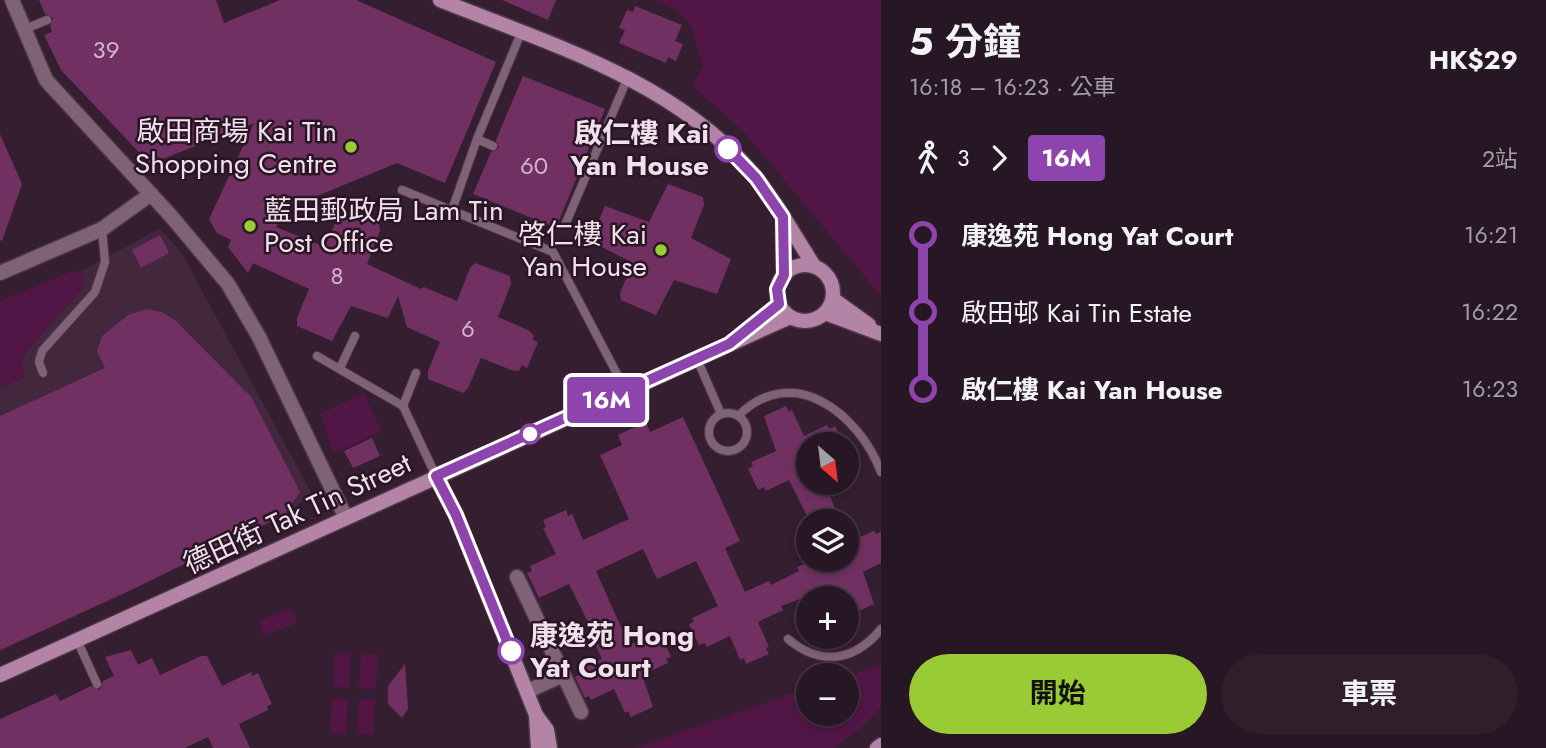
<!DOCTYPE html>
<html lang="zh-TW">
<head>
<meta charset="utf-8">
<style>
	:root { --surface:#271623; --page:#2f1f2b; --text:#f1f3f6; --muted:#a49fa6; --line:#433541; --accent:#99cb35 }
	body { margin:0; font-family:Jost,"Noto Sans TC",sans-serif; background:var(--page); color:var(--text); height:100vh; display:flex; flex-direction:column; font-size:26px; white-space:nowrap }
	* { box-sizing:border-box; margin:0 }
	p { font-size:23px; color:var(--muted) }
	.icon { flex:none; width:38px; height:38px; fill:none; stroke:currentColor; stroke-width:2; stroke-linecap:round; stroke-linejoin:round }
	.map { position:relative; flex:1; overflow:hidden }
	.details { display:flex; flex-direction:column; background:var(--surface); width:665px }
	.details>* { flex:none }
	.badge { padding:0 14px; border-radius:5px; font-size:24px; line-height:46px }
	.needle { width:46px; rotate:152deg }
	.tools { position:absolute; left:796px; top:432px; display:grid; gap:14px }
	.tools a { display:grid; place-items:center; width:63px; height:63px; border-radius:50%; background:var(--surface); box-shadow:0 4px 10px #0003,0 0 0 2px var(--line); font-size:35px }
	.map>.badge { position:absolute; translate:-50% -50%; box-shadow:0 0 0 4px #fff }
	.legs { display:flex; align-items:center; gap:10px; height:77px; padding:0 28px; font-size:23px }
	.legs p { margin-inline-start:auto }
	.summary { display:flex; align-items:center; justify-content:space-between; height:119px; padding:0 28px }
	h1 { font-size:38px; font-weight:700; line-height:52px }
	.cta { display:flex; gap:14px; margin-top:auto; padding:14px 28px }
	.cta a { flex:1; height:80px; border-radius:42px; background:var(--accent); color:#111; font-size:28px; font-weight:700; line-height:80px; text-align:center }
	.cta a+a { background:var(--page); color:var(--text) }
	ul { padding:0 28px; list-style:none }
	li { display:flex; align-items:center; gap:24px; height:77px; font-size:26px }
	li i { display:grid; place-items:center; width:10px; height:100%; margin:0 9px; background:currentColor }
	li i::after { content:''; width:18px; height:18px; margin:-9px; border:5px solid; border-radius:50%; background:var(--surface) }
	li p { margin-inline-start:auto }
	li:first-child i { background:linear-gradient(#0000 50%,currentColor 0) }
	li:last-child i { background:linear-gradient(currentColor 50%,#0000 0) }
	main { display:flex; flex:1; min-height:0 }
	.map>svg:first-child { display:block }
</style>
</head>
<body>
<main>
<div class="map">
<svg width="881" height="748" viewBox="0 0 881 748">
	<rect width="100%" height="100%" fill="#341e2f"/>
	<path fill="#43273c" d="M160 228 183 255 312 494 286 515 139 587 0 651V388L24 377 21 364 26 352 84 286 83 276 80 272Z"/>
	<g fill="#511646">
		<path d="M653 0H881V296L744 132 692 86 703 65C689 24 697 17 653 0Z"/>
		<path d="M75 270 83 276 84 286 26 352 21 364 24 377 0 388V301Z"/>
		<path d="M364 393 381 431 334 454 320 414Z"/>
		<path d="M291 608 297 623 264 636 258 621Z"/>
		<path d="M335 653H351L349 688 333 687Z"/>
		<path d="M361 653 378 654 376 689H359Z"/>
		<path d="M881 665V707L862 727 834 748H635L808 688V714H847V676Z"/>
		<path d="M332 698 348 699 346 734 330 733Z"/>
		<path d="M359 699 375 700 373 735 357 734Z"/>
	</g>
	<g fill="#703162">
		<path d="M39 0H216L224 23 280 0H356L496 62 445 183 397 163 288 208 276 227 325 247 341 209 379 224 380 231 367 264 421 289 424 287 457 301 470 268 475 263 510 276 511 284 498 317 528 330 534 336 533 340 538 342 527 368 522 365 519 371 511 370 481 358 468 388 463 393 428 379V371L440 342 407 327 398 296 388 318 351 306 332 341 297 326V318L309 289 253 263 248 273 228 247 231 240 217 233 209 219 254 123 150 164 61 70 44 35 52 32 50 26 53 18 45 14Z"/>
		<path d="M502 0H556L548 20Z"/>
		<path d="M635 6 682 25 675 41 683 44 676 61 668 57 666 63 619 43 625 30 619 28 627 10 633 12Z"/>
		<path d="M523 76 605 109 556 228 473 194 491 152 499 148 496 140Z"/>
		<path d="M0 134 22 184 2 241 0 240Z"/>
		<path d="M668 184 703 197 704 205 691 238 731 259 717 294 674 280 656 315 621 300 620 293 633 263 590 241 605 206 649 222Z"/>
		<path d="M160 235 169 253 141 268 132 250Z"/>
		<path d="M146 309 162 312 176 321 252 398 300 492 285 514 137 587 0 650V416L105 368 97 351 102 336 128 315Z"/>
		<path d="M786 406 789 412 792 410 804 436 827 425 829 429 835 426 844 444H808V483H824L841 522H810L789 480 766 491 764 487 758 490 748 469 753 466 751 462 776 451 764 416Z"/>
		<path d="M683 417 740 541 725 548 745 592 769 581 771 585 799 571 797 567 813 560H847V543L874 531 876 534 881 532V563L863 572 874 604 852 614 847 598H841L835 586 781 606 783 610 758 622 769 647 766 648 769 654 746 664 744 658 740 660 730 636 707 647 705 643 699 645 689 624 694 622 692 618 718 606 696 561 657 579 643 549 596 571 629 645 653 634 655 638 661 635 671 657 666 659 668 663 642 675 653 707 631 717 628 711 625 713 614 689 591 700 589 696 585 698 575 677 579 675 577 671 602 659 590 633 593 632 569 584 539 598 527 573 532 571 530 566 556 554 543 528 546 527 543 520 566 510 568 516 572 514 583 540 629 519 600 455 622 445 618 435 646 422 650 432Z"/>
		<path d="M372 438 380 456 353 468 344 451Z"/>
		<path d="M131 650 138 665 152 658 160 675 201 656H207L222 686 251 672 252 676 258 673 272 704 267 706 268 710 239 724 250 748H213L208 737 185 748H0V719L56 694 60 701 91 686 100 690 103 681 114 676 105 657Z"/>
		<path d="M405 664 408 709 402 718 388 704V686Z"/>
	</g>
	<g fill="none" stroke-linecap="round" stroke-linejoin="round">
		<g stroke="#4e3949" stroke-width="10">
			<g id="lane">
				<path d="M25 29 47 20"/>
				<path d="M477 139 493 146"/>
				<path d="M402 190 553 252 626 391"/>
				<path d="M452 210 477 139 521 33"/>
				<path d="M565 225 628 77"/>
				<path d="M317 356 403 406 436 476"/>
				<path d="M697 359 721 414"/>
				<path d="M340 368 355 336"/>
				<path d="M43 373 39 362 42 351 95 292 105 262 102 229"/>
				<path d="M403 406 416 373"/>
				<circle cx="728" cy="432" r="19"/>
				<path d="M738 416C793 361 859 414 881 472"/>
				<path d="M788 639C820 666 854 662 881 629"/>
				<path d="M77 640 97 684"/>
			</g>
		</g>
		<g stroke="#4e3949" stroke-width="17">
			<g id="street">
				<path d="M12 0 46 80 171 216 228 284 259 337 346 518"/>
				<path d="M0 273 102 229 151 194"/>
				<path d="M517 577 581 712"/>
				<path d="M528 691 563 675"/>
			</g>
		</g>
		<g stroke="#4e3949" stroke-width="17">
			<g id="secondary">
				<path d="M440 0C547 43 669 79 748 168 774 198 793 233 814 266"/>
				<path d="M783 218 784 275"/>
				<circle cx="805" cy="293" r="28"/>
				<path d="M833 299 869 325"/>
				<path d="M825 313 881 334"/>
				<path d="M746 331 779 305"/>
				<path d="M436 476 456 515 536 715 547 730 550 748"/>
				<path d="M0 675 790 317"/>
				<path d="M536 715 538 748"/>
				<path d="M877 748 881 745"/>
			</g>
		</g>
		<use href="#lane" stroke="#806278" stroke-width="8"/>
		<use href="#street" stroke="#806278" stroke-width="14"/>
		<use href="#secondary" stroke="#b384a6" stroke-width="14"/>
	</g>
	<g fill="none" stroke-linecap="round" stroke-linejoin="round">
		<g stroke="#fff" stroke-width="16">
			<path id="line-1" d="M511 651 456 515 436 476 729 344 779 304 777 289 784 275 783 217 756 178 728 149"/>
		</g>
		<use href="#line-1" stroke="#8e44ad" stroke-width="10"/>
	</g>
	<g fill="#99cb35" stroke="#2a1525" stroke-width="2.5">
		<circle cx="351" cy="147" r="7"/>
		<circle cx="250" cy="226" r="7"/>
		<circle cx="661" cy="250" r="7"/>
	</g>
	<g fill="#fff" stroke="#8e44ad" stroke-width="3.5">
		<circle cx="728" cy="149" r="12"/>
		<circle cx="530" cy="434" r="9"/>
		<circle cx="511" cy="651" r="12"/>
	</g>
	<g text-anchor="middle" stroke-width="5" stroke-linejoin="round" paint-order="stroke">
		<g font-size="24" fill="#d1b5ca">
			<text x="106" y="58">39</text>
			<text x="534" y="174">60</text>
			<text x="337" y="284">8</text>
			<text x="468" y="337">6</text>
		</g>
		<g font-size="28" fill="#f1e1ec" stroke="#2a1525" text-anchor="end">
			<text x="337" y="141">啟田商場 Kai Tin<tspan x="337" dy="32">Shopping Centre</tspan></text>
			<text x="264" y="220" text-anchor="start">藍田郵政局 Lam Tin<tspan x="264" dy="32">Post Office</tspan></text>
			<text x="647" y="244">啓仁樓 Kai<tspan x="647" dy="32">Yan House</tspan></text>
		</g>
		<g font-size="28" font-weight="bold" fill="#f1e1ec" stroke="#2a1525" text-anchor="end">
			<text x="709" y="143">啟仁樓 Kai<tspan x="709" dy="32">Yan House</tspan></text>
			<text x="530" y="645" text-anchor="start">康逸苑 Hong<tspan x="530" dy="32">Yat Court</tspan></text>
		</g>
		<g font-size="28" fill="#f1e1ec" stroke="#2a1525">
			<text transform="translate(297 513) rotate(-25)" y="10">德田街 Tak Tin Street</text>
		</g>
	</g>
</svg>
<div class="tools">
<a><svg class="needle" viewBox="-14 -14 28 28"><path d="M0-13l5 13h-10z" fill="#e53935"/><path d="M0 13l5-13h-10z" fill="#a49fa6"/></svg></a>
<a><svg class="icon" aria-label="layers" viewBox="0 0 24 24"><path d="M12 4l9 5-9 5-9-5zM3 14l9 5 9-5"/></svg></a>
<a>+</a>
<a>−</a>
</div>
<b class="badge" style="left:606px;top:400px;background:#8e44ad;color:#fff">16M</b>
</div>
<section class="details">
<div class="summary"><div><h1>5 分鐘</h1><p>16:18 – 16:23 · 公車</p></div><b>HK$29</b></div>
<div class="legs"><svg class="icon" aria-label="walk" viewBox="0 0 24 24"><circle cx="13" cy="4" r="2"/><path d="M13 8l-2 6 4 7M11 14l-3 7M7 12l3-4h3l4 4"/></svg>3<svg class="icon" aria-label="forward" viewBox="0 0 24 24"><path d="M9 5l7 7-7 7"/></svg><b class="badge" style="background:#8e44ad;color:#fff">16M</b><p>2站</p></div>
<ul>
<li><i style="color:#8e44ad"></i><b>康逸苑 Hong Yat Court</b><p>16:21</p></li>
<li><i style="color:#8e44ad"></i><span>啟田邨 Kai Tin Estate</span><p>16:22</p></li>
<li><i style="color:#8e44ad"></i><b>啟仁樓 Kai Yan House</b><p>16:23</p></li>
</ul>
<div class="cta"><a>開始</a><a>車票</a></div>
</section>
</main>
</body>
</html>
